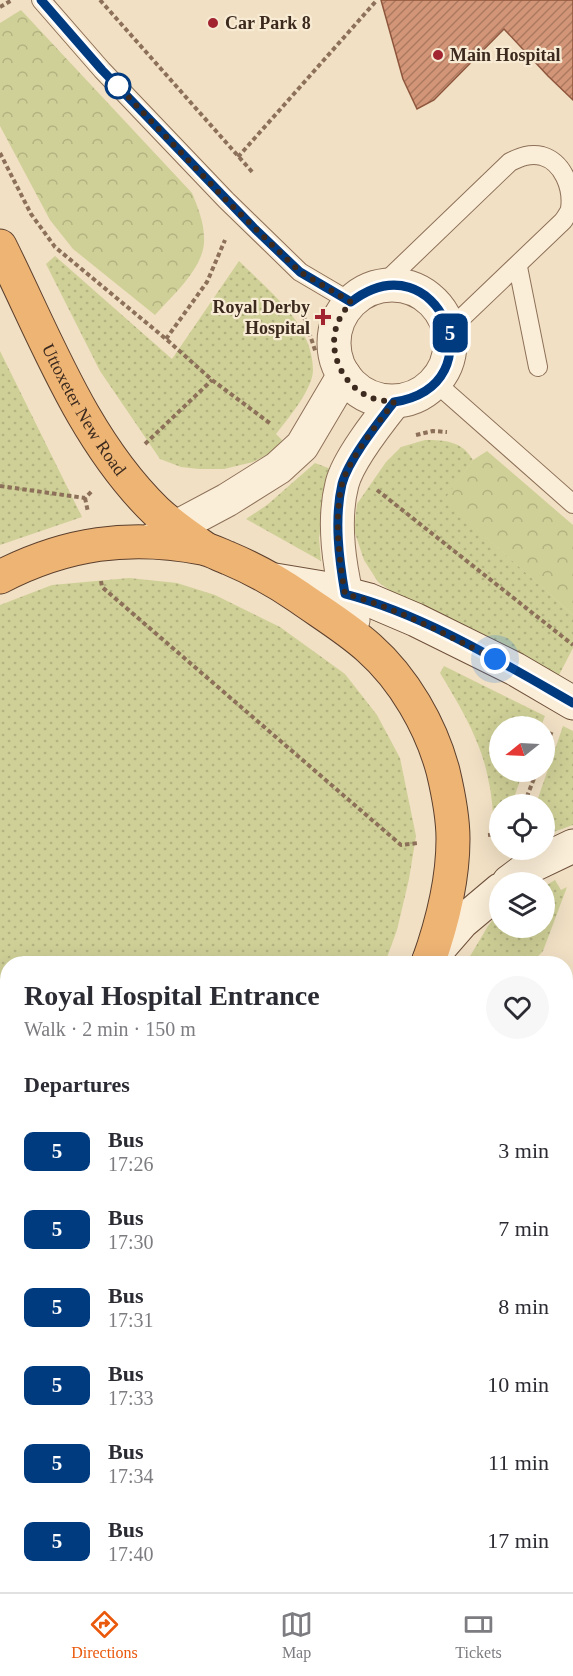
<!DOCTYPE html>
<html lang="en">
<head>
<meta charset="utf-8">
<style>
	:root { --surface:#fff; --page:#f7f7f7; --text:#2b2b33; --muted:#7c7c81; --line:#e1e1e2; --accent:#ea580c }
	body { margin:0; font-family:"Times New Roman",serif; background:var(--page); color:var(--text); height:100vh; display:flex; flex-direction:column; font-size:22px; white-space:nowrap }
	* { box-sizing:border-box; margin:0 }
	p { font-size:20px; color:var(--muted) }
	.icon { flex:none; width:33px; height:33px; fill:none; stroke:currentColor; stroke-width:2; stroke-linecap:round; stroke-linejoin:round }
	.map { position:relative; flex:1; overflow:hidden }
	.details { position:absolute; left:0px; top:956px; width:573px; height:638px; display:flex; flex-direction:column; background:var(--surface); border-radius:24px 24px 0 0; box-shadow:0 6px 24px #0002 }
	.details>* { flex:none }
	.badge { padding:0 12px; border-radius:9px; font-size:21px; line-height:39px }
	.needle { width:39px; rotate:252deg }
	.tools { position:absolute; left:489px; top:716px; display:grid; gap:12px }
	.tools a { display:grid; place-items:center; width:66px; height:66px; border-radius:50%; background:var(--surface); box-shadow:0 6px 24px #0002; font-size:30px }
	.you { position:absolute; width:30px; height:30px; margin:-15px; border:4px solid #fff; border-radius:50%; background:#1a73e8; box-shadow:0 0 0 9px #1a73e833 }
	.map>.badge { position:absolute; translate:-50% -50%; box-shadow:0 0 0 3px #fff }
	h2 { padding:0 24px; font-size:22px; line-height:54px }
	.round { display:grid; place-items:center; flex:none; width:63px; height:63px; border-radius:32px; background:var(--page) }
	.overview { display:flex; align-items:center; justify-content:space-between; height:102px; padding:0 24px }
	h1 { font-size:28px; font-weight:700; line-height:45px }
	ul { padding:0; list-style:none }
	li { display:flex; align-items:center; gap:18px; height:78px; padding:0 24px }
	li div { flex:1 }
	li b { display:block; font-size:22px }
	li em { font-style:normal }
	li .badge { min-width:66px; font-weight:700; text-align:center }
	.dock { display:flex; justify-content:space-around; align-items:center; height:84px; border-top:2px solid var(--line); background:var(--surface); font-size:16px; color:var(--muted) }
	.dock a { display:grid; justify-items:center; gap:3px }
	.dock .current { color:var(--accent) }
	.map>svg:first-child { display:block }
</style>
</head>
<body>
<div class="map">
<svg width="573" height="1592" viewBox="0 0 573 1592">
	<defs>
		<pattern id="grass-dots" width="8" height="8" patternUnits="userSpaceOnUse" patternTransform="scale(1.5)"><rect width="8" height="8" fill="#cfd097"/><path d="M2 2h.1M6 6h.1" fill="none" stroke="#b3b382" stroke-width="1.8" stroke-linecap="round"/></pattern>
		<pattern id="forest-crowns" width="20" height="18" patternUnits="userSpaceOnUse" patternTransform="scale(1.5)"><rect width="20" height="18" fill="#cfd097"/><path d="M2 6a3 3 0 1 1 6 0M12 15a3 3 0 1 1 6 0" fill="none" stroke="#b3b382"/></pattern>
		<pattern id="building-hatch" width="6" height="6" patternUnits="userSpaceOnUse" patternTransform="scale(1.5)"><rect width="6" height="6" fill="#d29577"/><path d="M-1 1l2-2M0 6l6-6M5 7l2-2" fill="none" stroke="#ac7a61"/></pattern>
	</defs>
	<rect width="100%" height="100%" fill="#f1e0c4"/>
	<g fill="url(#grass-dots)">
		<path d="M55 256 172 359 239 261C269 291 313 324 313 370 313 389 287 420 276 434L282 440 274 451 253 462 224 469H199L181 467 160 459 100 371 46 264Z"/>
		<path d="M0 351 82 517 0 545Z"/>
		<path d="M425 440C445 440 462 441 473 460L445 500 573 615V648L559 675 484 635 401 598 378 582 364 560 354 530 357 504 386 462 401 447Z"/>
		<path d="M315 463 331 469 319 538 321 561 246 519 267 505Z"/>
		<path d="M129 578 177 583 215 595 280 627 345 674 377 715 400 758 416 836 409 879 397 930 385 963H8L7 1309 0 1306V605L52 585Z"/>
		<path d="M444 666 545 716 541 726H500V771H523L512 804H500L499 829H494C493 812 492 795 488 778 481 741 460 706 440 673Z"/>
		<path d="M563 726 573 731V825L545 835 544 804H536Z"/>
		<path d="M555 880 561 890 567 887 543 951 532 963H466L488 926 499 912 500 927H544L545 886Z"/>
	</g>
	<g fill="url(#forest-crowns)">
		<path d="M21 10 192 193C198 208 204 222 204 238 206 266 173 295 155 315L73 249 50 220 0 126V23Z"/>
		<path d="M487 451 573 525V615L444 500 473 460Z"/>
		<path d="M0 1424 8 1425V1586H262V1592H6L0 1520Z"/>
	</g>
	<path fill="url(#building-hatch)" stroke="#8e563d" stroke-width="1.5" d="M381 0H573V100L548 76 504 29 434 100 417 109 403 79Z"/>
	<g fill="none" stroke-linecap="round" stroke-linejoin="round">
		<g stroke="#8d7059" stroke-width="20">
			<g id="service">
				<path d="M41 0 102 70 226 200 300 272 351 302"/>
				<path d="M518 267 538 367"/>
				<path d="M381 286 510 162C520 157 530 153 542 156 563 162 573 188 570 209 569 213 565 218 563 221L449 330"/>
				<path d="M436 383 573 504"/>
			</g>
		</g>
		<g stroke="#8d7059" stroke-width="35">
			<g id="minor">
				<circle cx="392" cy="343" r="58"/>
				<path d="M152 540 227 500 278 468 302 446 344 375"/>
				<path d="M353 620C341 578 331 527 342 484 348 460 378 422 394 402"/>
				<path d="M566 1435 573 1449"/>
			</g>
		</g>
		<g stroke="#6f513c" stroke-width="35">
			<g id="secondary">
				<path d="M275 580 323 588 369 600 416 620 515 669 573 703"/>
				<path d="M509 882 529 867 573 846"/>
				<path d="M429 960 462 922 500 890"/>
			</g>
		</g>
		<g stroke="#5b3f2d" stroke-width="35">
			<g id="trunk">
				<path id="s1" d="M0 246C45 336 82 439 156 511 171 525 187 536 203 547"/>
				<path d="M0 577C66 543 129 534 202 548 211 550 220 555 228 558 254 569 276 581 299 597 323 614 348 629 369 648 404 679 431 726 443 771 448 792 453 818 453 839 453 880 442 924 428 963"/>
				<path d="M0 1374 8 1376"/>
				<path d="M289 1586V1592"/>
			</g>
		</g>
		<g stroke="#8d7059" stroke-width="4" stroke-dasharray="4.5 3" stroke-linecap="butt">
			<path d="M100 0 254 174"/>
			<path d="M0 7 12 0"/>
			<path d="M0 153 31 214 55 247 166 339 212 380 271 424"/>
			<path d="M238 157 377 0"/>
			<path d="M296 305 304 317 316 353"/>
			<path d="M166 339 207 282 225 240"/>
			<path d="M416 435 433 431 447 432"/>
			<path d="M145 444 212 380"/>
			<path d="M0 486 85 498 92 491"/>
			<path d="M377 490 573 645"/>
			<path d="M85 498 88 512"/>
			<path d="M101 581 102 587 401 845 418 843"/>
			<path d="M544 750 552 731"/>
			<path d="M524 804 537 771"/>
			<path d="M488 835 500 834"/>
		</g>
		<use href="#service" stroke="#fbeed8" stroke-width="18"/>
		<use href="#minor" stroke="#fbeed8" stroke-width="33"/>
		<use href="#secondary" stroke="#fbeed8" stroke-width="33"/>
		<use href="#trunk" stroke="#eeb474" stroke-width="33"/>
	</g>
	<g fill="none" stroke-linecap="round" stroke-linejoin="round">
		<g stroke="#fff" stroke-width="14">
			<path id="line" d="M41 0 102 70 255 229 300 272 351 302C437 236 501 385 394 402 378 423 349 459 342 484 334 519 339 559 345 594 423 614 503 663 573 703"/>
		</g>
		<use href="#line" stroke="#003b80" stroke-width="9"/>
		<path stroke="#3c2a1e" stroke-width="6" stroke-dasharray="0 10.8" d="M118 86 116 84 226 200 300 272 351 302C347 307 343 312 340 318 324 348 342 389 375 399 381 401 388 401 394 402 378 423 349 459 342 484 334 519 339 559 345 594 398 608 446 635 495 659"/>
	</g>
	<g fill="#a12430" stroke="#f8ebd4" stroke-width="2">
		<circle cx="213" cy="23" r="6"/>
		<circle cx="438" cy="55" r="6"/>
		<path d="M320 308h6v6h6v6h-6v6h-6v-6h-6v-6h6z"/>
	</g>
	<circle fill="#fff" stroke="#003b80" stroke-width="3" cx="118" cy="86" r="12"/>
	<g text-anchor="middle" stroke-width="4.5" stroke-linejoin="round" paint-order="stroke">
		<g font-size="18" font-weight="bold" fill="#3c2a1e" stroke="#f8ebd4" text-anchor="start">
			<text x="225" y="29">Car Park 8</text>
			<text x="450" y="61">Main Hospital</text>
			<text x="310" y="313" text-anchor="end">Royal Derby<tspan x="310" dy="21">Hospital</tspan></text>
		</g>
		<g font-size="18" fill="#3c2a1e" stroke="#f8ebd4">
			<text dy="6" stroke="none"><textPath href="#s1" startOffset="184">Uttoxeter New Road</textPath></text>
		</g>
	</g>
</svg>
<div class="tools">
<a><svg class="needle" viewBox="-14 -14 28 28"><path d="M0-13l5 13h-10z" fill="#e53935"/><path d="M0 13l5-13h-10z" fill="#7c7c81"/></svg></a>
<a><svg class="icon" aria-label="locate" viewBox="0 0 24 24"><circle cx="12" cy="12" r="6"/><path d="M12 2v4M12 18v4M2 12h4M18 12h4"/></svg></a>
<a><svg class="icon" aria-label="layers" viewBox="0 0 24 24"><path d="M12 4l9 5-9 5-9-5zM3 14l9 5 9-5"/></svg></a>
</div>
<div class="you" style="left:495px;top:659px"></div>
<b class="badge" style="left:450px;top:333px;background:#003b80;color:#fff">5</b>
<section class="details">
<div class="overview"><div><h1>Royal Hospital Entrance</h1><p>Walk · 2 min · 150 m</p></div><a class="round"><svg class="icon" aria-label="heart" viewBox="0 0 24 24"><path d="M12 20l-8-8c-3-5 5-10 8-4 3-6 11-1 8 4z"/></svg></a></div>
<h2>Departures</h2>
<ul>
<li><span class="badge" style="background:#003b80;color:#fff">5</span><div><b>Bus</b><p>17:26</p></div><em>3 min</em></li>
<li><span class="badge" style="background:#003b80;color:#fff">5</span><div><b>Bus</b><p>17:30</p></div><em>7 min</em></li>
<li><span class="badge" style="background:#003b80;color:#fff">5</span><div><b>Bus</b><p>17:31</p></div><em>8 min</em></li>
<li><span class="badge" style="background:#003b80;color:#fff">5</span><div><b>Bus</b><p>17:33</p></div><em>10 min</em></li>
<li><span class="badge" style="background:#003b80;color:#fff">5</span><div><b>Bus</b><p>17:34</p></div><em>11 min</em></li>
<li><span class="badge" style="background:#003b80;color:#fff">5</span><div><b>Bus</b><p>17:40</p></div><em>17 min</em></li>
</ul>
</section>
</div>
<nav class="dock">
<a class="current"><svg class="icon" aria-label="directions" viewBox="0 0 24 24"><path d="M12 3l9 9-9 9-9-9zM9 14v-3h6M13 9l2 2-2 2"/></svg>Directions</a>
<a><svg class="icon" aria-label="map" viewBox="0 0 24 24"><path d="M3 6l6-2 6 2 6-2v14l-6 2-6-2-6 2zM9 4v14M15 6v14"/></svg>Map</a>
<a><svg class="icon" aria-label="tickets" viewBox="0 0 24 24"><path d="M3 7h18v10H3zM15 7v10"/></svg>Tickets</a>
</nav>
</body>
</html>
